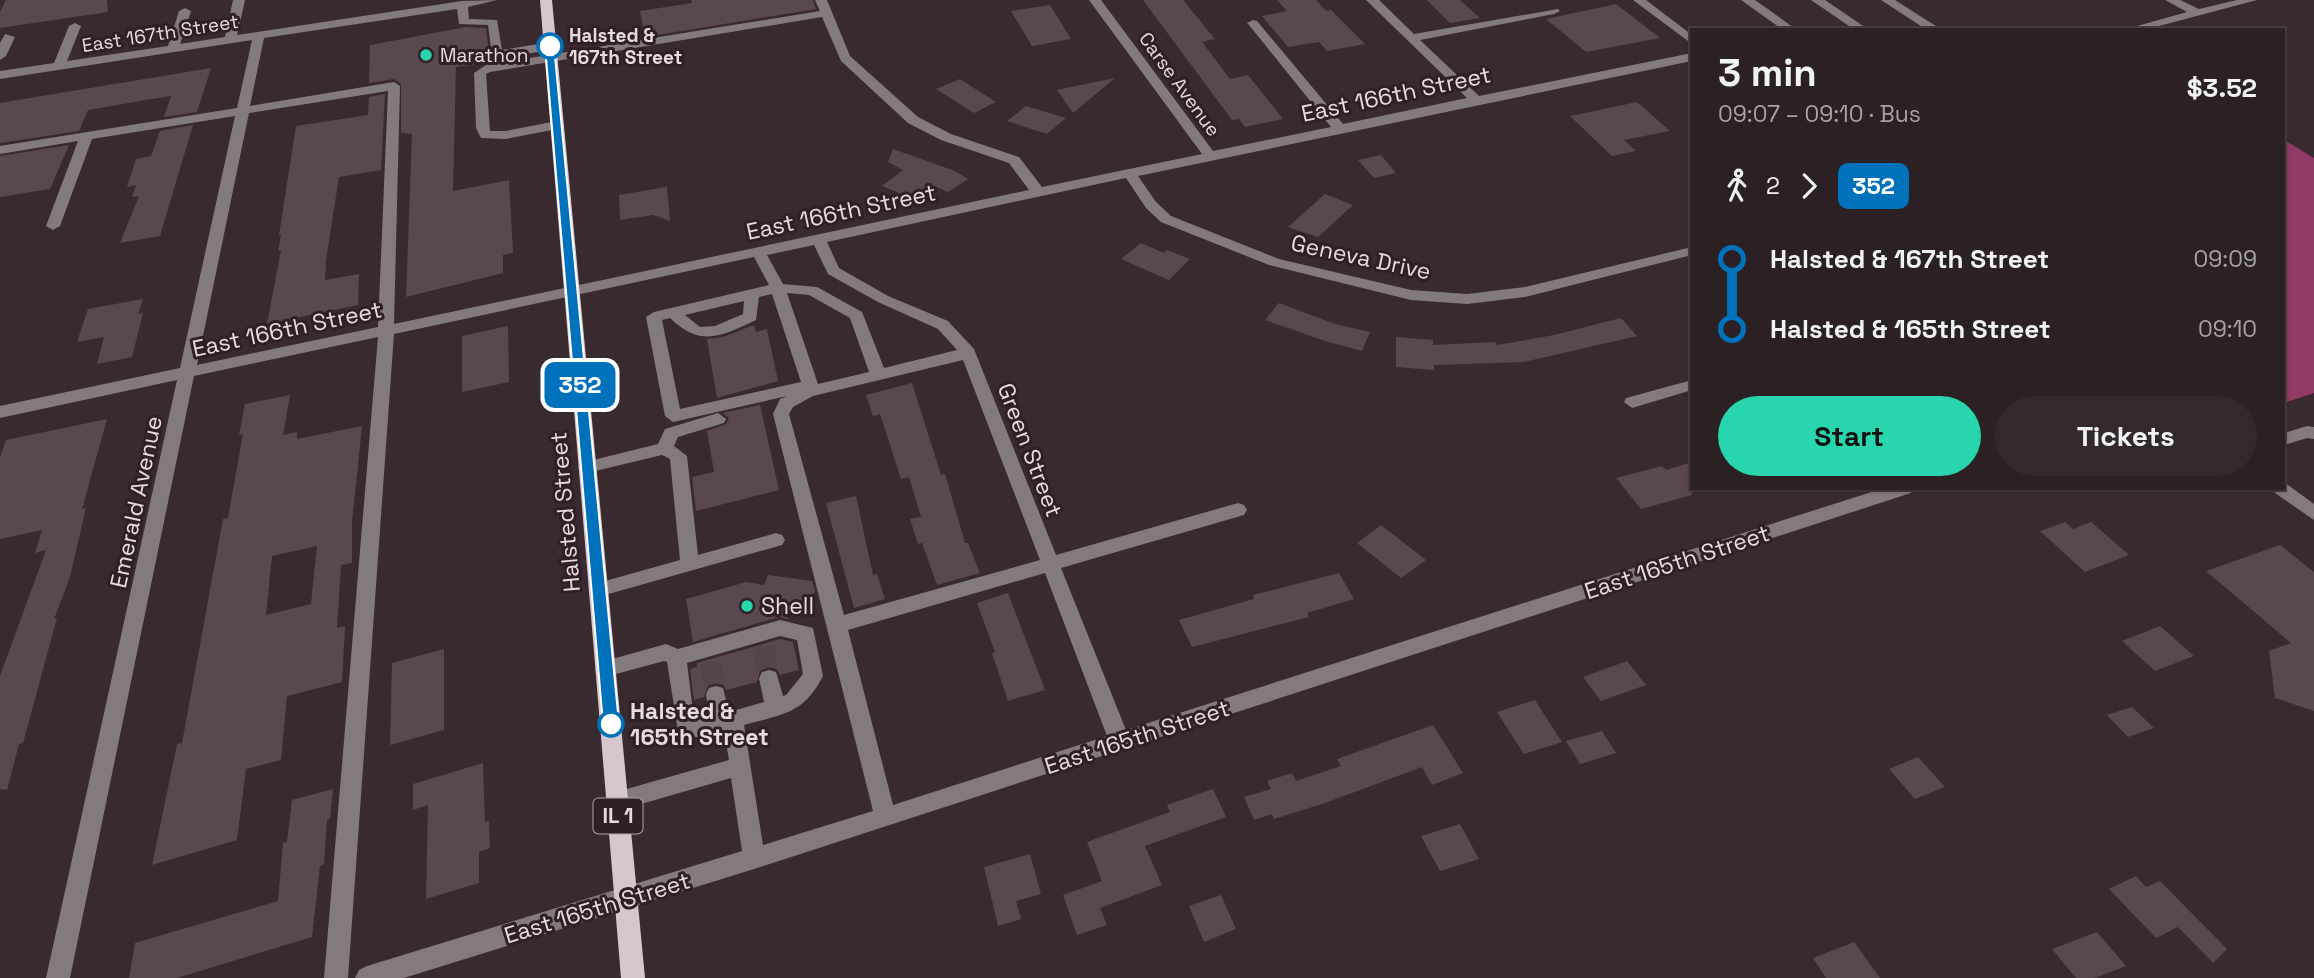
<!DOCTYPE html>
<html lang="en">
<head>
<meta charset="utf-8">
<style>
	:root { --surface:#2b2024; --page:#33282c; --text:#f1f3f6; --muted:#a6a3a6; --line:#473e41; --accent:#28d5ad }
	body { margin:0; font-family:"Space Grotesk",sans-serif; background:var(--page); color:var(--text); height:100vh; display:flex; flex-direction:column; font-size:26px; white-space:nowrap }
	* { box-sizing:border-box; margin:0 }
	p { font-size:23px; color:var(--muted) }
	.icon { flex:none; width:38px; height:38px; fill:none; stroke:currentColor; stroke-width:2; stroke-linecap:round; stroke-linejoin:round }
	.map { position:relative; flex:1; overflow:hidden }
	.sheet { position:absolute; left:1690px; top:28px; width:595px; height:462px; display:flex; flex-direction:column; background:var(--surface); border-radius:0px; box-shadow:0 2px 5px #0004,0 0 0 2px var(--line) }
	.sheet>* { flex:none }
	.badge { padding:0 14px; border-radius:10px; font-size:24px; line-height:46px }
	.map>.badge { position:absolute; translate:-50% -50%; box-shadow:0 0 0 4px #fff }
	.legs { display:flex; align-items:center; gap:10px; height:77px; padding:0 28px; font-size:23px }
	.legs p { margin-inline-start:auto }
	.headline { display:flex; align-items:center; justify-content:space-between; height:119px; padding:0 28px }
	h1 { font-size:38px; font-weight:700; line-height:52px }
	.action { display:flex; gap:14px; margin-top:auto; padding:14px 28px }
	.action a { flex:1; height:80px; border-radius:42px; background:var(--accent); color:#111; font-size:28px; font-weight:700; line-height:80px; text-align:center }
	.action a+a { background:var(--page); color:var(--text) }
	ul { padding:0 28px; list-style:none }
	li { display:flex; align-items:center; gap:24px; height:70px; font-size:26px }
	li i { display:grid; place-items:center; width:10px; height:100%; margin:0 9px; background:currentColor }
	li i::after { content:''; width:18px; height:18px; margin:-9px; border:5px solid; border-radius:50%; background:var(--surface) }
	li p { margin-inline-start:auto }
	li:first-child i { background:linear-gradient(#0000 50%,currentColor 0) }
	li:last-child i { background:linear-gradient(currentColor 50%,#0000 0) }
	.map>svg:first-child { display:block }
</style>
</head>
<body>
<div class="map">
<svg width="2314" height="978" viewBox="0 0 2314 978">
	<rect width="100%" height="100%" fill="#392a30"/>
	<path fill="#943a67" d="M2284 140 2314 158V393L2284 403Z"/>
	<g fill="#59484f" fill-rule="evenodd">
		<path d="M6 0H107L108 12 0 28V12Z"/>
		<path d="M691 0H813L816 9 645 37 640 11 692 3Z"/>
		<path d="M1143 0H1183L1215 39 1202 42 1230 79 1248 75 1283 119 1245 127 1239 119 1232 120Z"/>
		<path d="M1277 0H1316L1326 11 1331 10 1365 44 1327 51 1319 42 1288 47 1262 16 1287 11Z"/>
		<path d="M1427 0H1460L1480 18 1450 23Z"/>
		<path d="M1616 4 1660 38 1586 52 1546 19Z"/>
		<path d="M1050 5 1071 39 1032 46 1011 11Z"/>
		<path d="M466 27 486 28 490 62 456 67 453 191 509 180 513 253 503 255V273L406 297 412 134 401 133V84L394 79 369 83 370 45Z"/>
		<path d="M211 68 197 112 164 117 171 96 146 100 88 110 79 131 0 143V103Z"/>
		<path d="M1115 78 1073 113 1057 90Z"/>
		<path d="M960 79 996 102 974 113 936 89Z"/>
		<path d="M385 94 381 170 339 177 326 260 325 280 359 274 358 305 267 324 281 250 278 251 281 235H279L296 126 368 115 369 97Z"/>
		<path d="M1637 102 1670 131 1624 140 1636 151 1612 156 1570 116Z"/>
		<path d="M1026 106 1066 118 1047 134 1007 121Z"/>
		<path d="M193 125 160 236 120 243 139 196 132 197 136 185 127 187 136 159 151 156 160 131Z"/>
		<path d="M69 145 50 189 0 197V156Z"/>
		<path d="M893 149 955 171 968 179 948 192 935 186 916 200 882 186 903 170 888 162Z"/>
		<path d="M1381 155 1396 173 1374 178 1358 160Z"/>
		<path d="M667 187 670 221 653 215 620 220 619 195Z"/>
		<path d="M1325 194 1353 205 1318 237 1288 227Z"/>
		<path d="M1141 243 1164 253 1167 250 1190 259 1169 280 1121 259Z"/>
		<path d="M143 299 138 314 143 313 132 357 97 364 104 337 77 342 88 309Z"/>
		<path d="M1279 303 1335 324 1370 332 1362 351 1325 341 1265 320Z"/>
		<path d="M1621 318 1637 336 1524 362 1434 365V370L1396 367V337L1433 340V345L1495 342 1497 345 1554 335Z"/>
		<path d="M754 325 756 332 767 329 778 381 717 398 707 339 723 337Z"/>
		<path d="M508 326 509 382 462 392V336Z"/>
		<path d="M912 383 941 475 945 474 965 543H968L980 573 937 585 922 543 918 544 910 519 921 517 909 477 901 479 880 414 873 416 866 395Z"/>
		<path d="M290 395 283 435 297 432V439L362 426 352 522V563L341 565 337 628 345 626 342 682 287 696 281 760 246 769 237 840 152 865 177 744 182 743 223 519 228 518 243 434 239 435 245 404ZM317 546 311 604 266 615 272 556Z"/>
		<path d="M760 405 779 490 696 511 692 477 714 472 707 431 726 424 729 418 723 413Z"/>
		<path d="M107 419 82 509 86 508 70 577 54 619 57 618 23 743 19 744 7 790 0 789V676L46 550 35 553 42 530 0 539V457L6 440Z"/>
		<path d="M1692 462V495L1641 509 1616 478 1662 466 1666 470Z"/>
		<path d="M856 496 873 575 877 574 885 599 854 608 826 503Z"/>
		<path d="M2065 522 2073 529 2091 522 2129 555 2085 572 2040 531Z"/>
		<path d="M1381 525 1426 560 1401 578 1357 543Z"/>
		<path d="M2280 545 2314 572V711L2275 698 2269 651 2291 643 2206 571Z"/>
		<path d="M1339 573 1354 599 1307 613 1309 617 1192 647 1179 620 1254 599 1253 595Z"/>
		<path d="M768 575 812 581 815 590 804 615 786 613 788 619 779 617 693 642 686 599 746 582 764 585Z"/>
		<path d="M1008 593 1045 690 1008 701 992 653 995 652 977 603Z"/>
		<path d="M2160 626 2194 656 2155 671 2122 641Z"/>
		<path d="M780 639 793 642 799 670 780 675 777 669 768 667 760 671 757 682 726 690 724 685 717 683 708 685 704 697 694 700 690 669 697 667V663Z"/>
		<path d="M444 649V730L390 745 392 663Z"/>
		<path d="M1627 661 1646 685 1601 701 1583 677Z"/>
		<path d="M1535 700 1562 742 1524 754 1497 712Z"/>
		<path d="M2132 707 2154 728 2128 737 2107 715Z"/>
		<path d="M1433 725 1463 773 1432 785 1422 767 1325 803 1274 819 1272 814 1254 820 1244 797 1271 789 1267 781 1292 773 1296 781 1341 766 1337 759Z"/>
		<path d="M1602 731 1616 753 1580 764 1566 741Z"/>
		<path d="M1918 757 1945 787 1915 799 1889 769Z"/>
		<path d="M483 763 485 822 489 821 490 848 479 852V883L426 899 428 805 413 810V784Z"/>
		<path d="M333 789 330 819 327 820 324 864 320 866 312 937 177 978H129L135 943 278 901 283 843 287 842 292 800Z"/>
		<path d="M1213 789 1226 817 1145 846 1162 885 1100 908 1107 925 1077 935 1063 895 1102 881 1087 842 1170 812 1167 805Z"/>
		<path d="M1460 824 1479 859 1440 871 1421 836Z"/>
		<path d="M1030 854 1041 894 1016 901 1021 919 998 926 984 867Z"/>
		<path d="M2136 876 2146 887 2160 881 2227 949 2213 963 2178 927 2156 938 2109 889Z"/>
		<path d="M1221 895 1236 929 1204 942 1189 906Z"/>
		<path d="M2097 932 2126 966 2095 978H2076L2052 949Z"/>
		<path d="M1854 942 1880 978H1826L1813 958Z"/>
	</g>
	<g fill="none" stroke-linecap="round" stroke-linejoin="round">
		<g stroke="#53454a" stroke-width="21" stroke-dasharray="21 10" stroke-linecap="butt">
			<path d="M763 647 769 678"/>
			<path d="M711 663 716 694"/>
		</g>
		<g fill="#837a7e" fill-rule="evenodd">
			<path d="M233 0H245L237 35 462 1 497 0 468 7 469 19 497 20 502 50 550 42 556 46 550 50 502 58 492 55 488 25 459 24 457 9 264 38 250 106 394 82 400 86 394 324 1029 190 1009 163 941 140 908 123 841 61 822 17 490 72 486 74 490 131H506L557 121 563 125 557 129 506 139 481 138 476 128 474 73 486 65 820 11 815 0H827L850 56 918 117 951 134 1019 157 1042 187 1202 154 1089 0H1101L1213 151 1331 127 1249 25 1247 23 1253 20 1257 21 1343 124 1467 98 1366 0H1379L1414 34 1558 9 1560 11 1554 14 1420 40 1479 96 1692 53V61L1138 176 1156 202 1171 216 1279 259 1411 290 1467 294 1525 287 1692 247V255L1525 297 1467 304 1411 300 1269 265 1161 222 1146 208 1126 178 827 242 839 268 888 296 948 321 974 349 1056 555 1238 503 1244 505 1247 510 1244 515 1061 568 1126 730 1884 488H1914L1911 493 754 869 404 978H355L359 970 367 966 742 851 731 778 617 811 609 808 606 801 609 794 729 760 724 731 699 738 678 731 667 662 664 661 605 677 598 675 595 669 598 663 605 661 666 644 678 649 780 620 813 628 823 676C803 715 782 714 744 725L763 845 873 811 773 414 780 399 787 396 673 422 665 416 646 317 654 312 769 285 754 257 394 334 348 978H324L378 337 194 376 70 978H46L177 380 0 418V406L180 368 235 116 92 139 60 226 53 230 46 226 78 141 0 154V146L237 108 252 40 0 79V71L54 63 69 26 75 23 81 26 67 61 168 46 179 11 185 8 191 11 180 44 225 37ZM388 91 378 327 197 365 249 113ZM814 245 828 274 878 302 938 329 957 350 884 368 862 312 817 287 783 284 767 255ZM787 293 809 295 850 318 869 372 818 384ZM772 294 801 382 680 409 662 320 670 318C701 348 722 336 756 320L759 297ZM744 301 743 314 715 326 700 327 685 315ZM963 360 1040 560 844 615 789 414 793 407 813 396ZM1045 573 1107 736 893 805 848 630ZM780 636 797 640 803 674 786 695 783 696 776 672 769 670 762 672 759 678 764 702 729 712 723 688 716 686 709 688 706 694 709 718 694 719 687 663Z"/>
			<path d="M1633 0H1646L1692 35V44Z"/>
			<path d="M1741 0H1755L1797 30H1783Z"/>
			<path d="M1811 0H1825L1869 30H1855Z"/>
			<path d="M1881 0H1895L1942 30H1927Z"/>
			<path d="M2165 0H2180L2199 9 2237 0H2257L2144 30H2123L2187 12Z"/>
			<path d="M5 34 15 37 6 56 0 60V43Z"/>
			<path d="M1692 380V390L1632 408 1624 402 1626 398Z"/>
			<path d="M718 413 726 419 724 423 678 437 674 446 687 456 698 555 776 533 782 535 785 540 782 545 598 597 591 595 589 590 591 585 680 560 670 459 662 455 587 473 581 471 578 467 581 463 658 444 665 429Z"/>
			<path d="M2307 426 2314 427V439L2307 438 2284 445V433Z"/>
			<path d="M2284 482 2314 504V520L2275 493 2272 488H2284Z"/>
		</g>
		<path fill="#d7c6cd" fill-rule="evenodd" d="M540 0H552L645 978H621Z"/>
	</g>
	<path fill="#0072bc" stroke="#fff" stroke-width="2" d="M550 43 554 46 619 724 616 729H605L603 724 545 46Z"/>
	<g fill="#fff" stroke="#0072bc" stroke-width="3.5">
		<circle cx="550" cy="46" r="12"/>
		<circle cx="611" cy="724" r="12"/>
	</g>
	<g fill="#28d5ad" stroke="#2f2026" stroke-width="2.5">
		<circle cx="426" cy="55" r="7"/>
		<circle cx="747" cy="606" r="7"/>
	</g>
	<g text-anchor="middle" stroke-width="6" stroke-linejoin="round" paint-order="stroke">
		<g font-size="19" fill="#e6dce0" stroke="#2f2026">
			<text transform="translate(160 33) rotate(-9)" y="7">East 167th Street</text>
			<text transform="translate(1180 84) rotate(54)" y="7">Carse Avenue</text>
		</g>
		<g font-size="19" font-weight="bold" fill="#e6dce0" stroke="#2f2026" text-anchor="start">
			<text x="569" y="42">Halsted &amp;<tspan x="569" dy="22">167th Street</tspan></text>
		</g>
		<g font-size="19" fill="#e6dce0" stroke="#2f2026" text-anchor="start">
			<text x="440" y="62">Marathon</text>
		</g>
		<rect fill="#2f2026" stroke="#afa4a8" stroke-width="2" x="593.5" y="798.5" width="49" height="35" rx="5"/>
		<g font-size="21" font-weight="bold" fill="#e6dce0">
			<text x="618" y="823">IL 1</text>
		</g>
		<g font-size="23" fill="#e6dce0" stroke="#2f2026">
			<text transform="translate(1396 94) rotate(-12)" y="8">East 166th Street</text>
			<text transform="translate(841 212) rotate(-12)" y="8">East 166th Street</text>
			<text transform="translate(1361 257) rotate(12)" y="8">Geneva Drive</text>
			<text transform="translate(287 329) rotate(-12)" y="8">East 166th Street</text>
			<text transform="translate(1030 450) rotate(69)" y="8">Green Street</text>
			<text transform="translate(136 502) rotate(-78)" y="8">Emerald Avenue</text>
			<text transform="translate(565 512) rotate(-95)" y="8">Halsted Street</text>
			<text transform="translate(1677 562) rotate(-18)" y="8">East 165th Street</text>
			<text transform="translate(1137 737) rotate(-18)" y="8">East 165th Street</text>
			<text transform="translate(597 908) rotate(-17)" y="8">East 165th Street</text>
		</g>
		<g font-size="23" fill="#e6dce0" stroke="#2f2026" text-anchor="start">
			<text x="761" y="614">Shell</text>
		</g>
		<g font-size="23" font-weight="bold" fill="#e6dce0" stroke="#2f2026" text-anchor="start">
			<text x="630" y="719">Halsted &amp;<tspan x="630" dy="26">165th Street</tspan></text>
		</g>
	</g>
</svg>
<b class="badge" style="left:580px;top:385px;background:#0072bc;color:#fff">352</b>
<section class="sheet">
<div class="headline"><div><h1>3 min</h1><p>09:07 – 09:10 · Bus</p></div><b>$3.52</b></div>
<div class="legs"><svg class="icon" aria-label="walk" viewBox="0 0 24 24"><circle cx="13" cy="4" r="2"/><path d="M13 8l-2 6 4 7M11 14l-3 7M7 12l3-4h3l4 4"/></svg>2<svg class="icon" aria-label="forward" viewBox="0 0 24 24"><path d="M9 5l7 7-7 7"/></svg><b class="badge" style="background:#0072bc;color:#fff">352</b></div>
<ul>
<li><i style="color:#0072bc"></i><b>Halsted &amp; 167th Street</b><p>09:09</p></li>
<li><i style="color:#0072bc"></i><b>Halsted &amp; 165th Street</b><p>09:10</p></li>
</ul>
<div class="action"><a>Start</a><a>Tickets</a></div>
</section>
</div>
</body>
</html>
